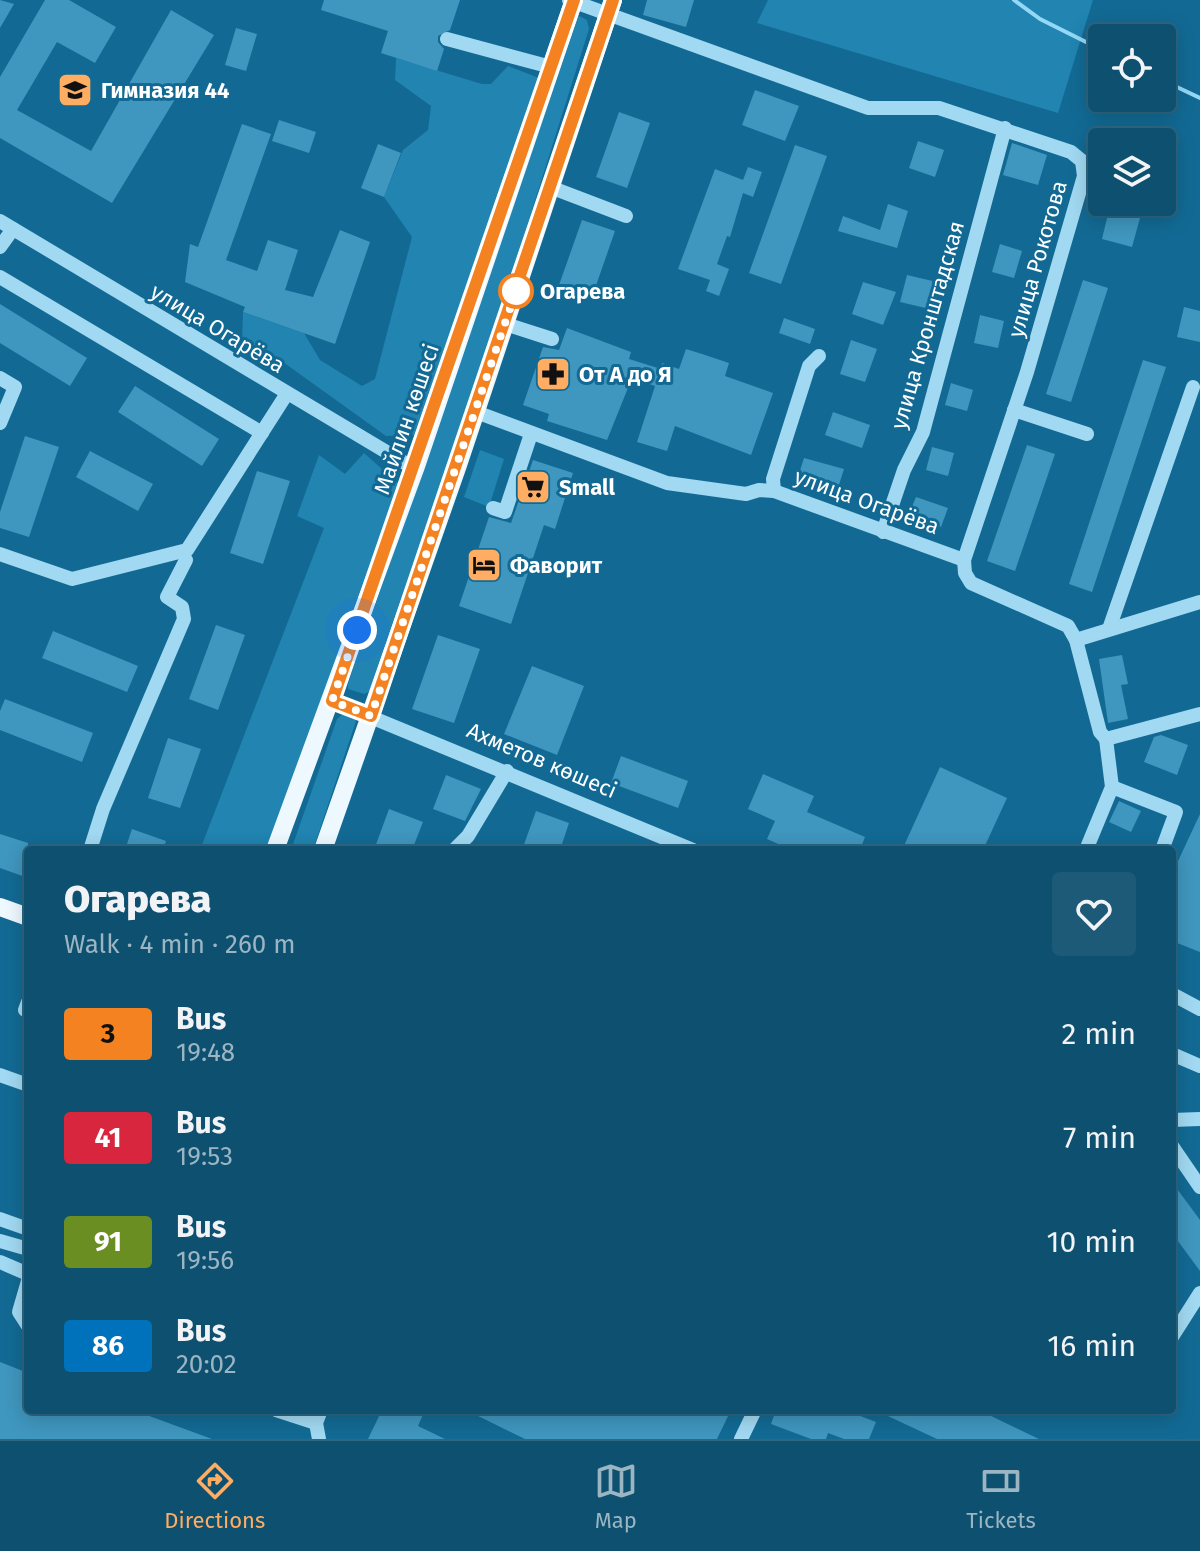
<!DOCTYPE html>
<html lang="en">
<head>
<meta charset="utf-8">
<style>
	:root { --surface:#0e506f; --page:#1c5a77; --text:#f1f3f6; --muted:#9bb5c3; --line:#2e6782; --accent:#ffad63 }
	body { margin:0; font-family:"Fira Sans",sans-serif; background:var(--page); color:var(--text); height:100vh; display:flex; flex-direction:column; font-size:30px; white-space:nowrap }
	* { box-sizing:border-box; margin:0 }
	p { font-size:26px; color:var(--muted) }
	.icon { flex:none; width:44px; height:44px; fill:none; stroke:currentColor; stroke-width:2; stroke-linecap:round; stroke-linejoin:round }
	.map { position:relative; flex:1; overflow:hidden }
	.sheet { position:absolute; left:24px; top:846px; width:1152px; height:568px; display:flex; flex-direction:column; background:var(--surface); border-radius:8px; box-shadow:0 4px 20px #0003,0 0 0 2px var(--line) }
	.sheet>* { flex:none }
	.badge { padding:0 16px; border-radius:6px; font-size:28px; line-height:52px }
	.buttons { position:absolute; left:1088px; top:24px; display:grid; gap:16px }
	.buttons a { display:grid; place-items:center; width:88px; height:88px; border-radius:8px; background:var(--surface); box-shadow:0 4px 20px #0003,0 0 0 2px var(--line); font-size:40px }
	.you { position:absolute; width:40px; height:40px; margin:-20px; border:6px solid #fff; border-radius:50%; background:#1a73e8; box-shadow:0 0 0 12px #1a73e833 }
	.map>.badge { position:absolute; translate:-50% -50%; box-shadow:0 0 0 4px #fff }
	.round { display:grid; place-items:center; flex:none; width:84px; height:84px; border-radius:8px; background:var(--page) }
	.head { display:flex; align-items:center; justify-content:space-between; height:136px; padding:0 40px }
	h1 { font-size:38px; font-weight:800; line-height:60px }
	ul { padding:0; list-style:none }
	li { display:flex; align-items:center; gap:24px; height:104px; padding:0 40px }
	li div { flex:1 }
	li b { display:block; font-size:30px }
	li em { font-style:normal }
	li .badge { min-width:88px; font-weight:700; text-align:center }
	.menu { display:flex; justify-content:space-around; align-items:center; height:112px; border-top:2px solid var(--line); background:var(--surface); font-size:22px; color:var(--muted) }
	.menu a { display:grid; justify-items:center; gap:4px }
	.menu .on { color:var(--accent) }
	.map>svg:first-child { display:block }
</style>
</head>
<body>
<div class="map">
<svg width="1200" height="1439" viewBox="0 0 1200 1439">
	<rect width="100%" height="100%" fill="#126a94"/>
	<g fill="#2184b1">
		<path d="M768 0H1093L1058 113 757 23Z"/>
		<path d="M577 15 587 20 589 29 456 452 371 691 364 694 348 689V684L438 412Z"/>
		<path d="M396 58 482 84H491L508 66 539 78 414 435 386 436 276 357 242 343 243 312 304 333 320 360 362 386 375 379 412 237 384 197 403 150 428 130 431 106 395 80Z"/>
		<path d="M480 450 504 459 489 507 464 497Z"/>
		<path d="M364 453 400 485 267 850H200L324 528 297 516 319 455 345 474Z"/>
		<path d="M345 712 351 713 356 721 313 850H291L337 719Z"/>
	</g>
	<g fill="none" stroke-linecap="round" stroke-linejoin="round">
		<g stroke="#93d8f6" stroke-width="4">
			<path d="M1014 0 1040 19 1102 50"/>
			<path d="M1162 80 1200 98"/>
		</g>
	</g>
	<g fill="#3f96be">
		<path d="M0 0 14 4 0 28Z"/>
		<path d="M45 0H69L116 27 95 63 57 42 17 110 91 151 171 10 214 35 112 203 0 138V77Z"/>
		<path d="M324 0H460L450 30 438 36V42L444 49 437 71 381 53 388 31 321 10Z"/>
		<path d="M647 0H694L686 27 643 15Z"/>
		<path d="M236 28 257 34 246 71 225 65Z"/>
		<path d="M755 90 799 106 785 141 742 125Z"/>
		<path d="M619 112 650 123 627 188 596 177Z"/>
		<path d="M279 120 316 132 309 153 272 141Z"/>
		<path d="M242 124 271 134 226 260 257 271 268 240 298 250 285 290 313 297 340 230 370 242 335 344 243 312 245 307 185 282 190 244 198 247Z"/>
		<path d="M918 141 944 150 935 177 909 168Z"/>
		<path d="M1162 142 1178 156 1162 172Z"/>
		<path d="M1012 143 1047 155 1038 185 1003 175Z"/>
		<path d="M378 144 401 153 384 197 361 188Z"/>
		<path d="M795 145 827 156 781 284 749 273Z"/>
		<path d="M748 167 762 172 753 197 743 193 730 237 727 236 717 264 729 269 719 296 706 291 710 280 678 269 715 169 743 180Z"/>
		<path d="M888 204 908 211 897 248 838 231 843 216 880 230Z"/>
		<path d="M1109 210 1140 218 1132 247 1102 239Z"/>
		<path d="M582 220 615 231 592 297 559 285Z"/>
		<path d="M1000 244 1022 251 1014 278 992 272Z"/>
		<path d="M907 275 941 283 934 310 900 302Z"/>
		<path d="M1083 280 1108 288 1071 402 1046 394Z"/>
		<path d="M863 282 896 292 883 325 852 314Z"/>
		<path d="M0 304 87 358 70 386 0 343Z"/>
		<path d="M1184 307 1200 311V342L1177 337Z"/>
		<path d="M980 315 1004 321 998 348 974 343Z"/>
		<path d="M784 318 815 329 810 344 779 333Z"/>
		<path d="M567 328 631 352 629 359 661 369 662 363 679 369 686 349 702 354 729 363 725 376 773 393 751 455 675 426 667 451 637 442 655 386 632 378 607 440 547 421 549 414 523 405 543 347 559 350Z"/>
		<path d="M851 340 877 349 865 382 840 374Z"/>
		<path d="M1143 360 1166 367 1092 592 1069 584Z"/>
		<path d="M951 383 973 390 967 411 945 405Z"/>
		<path d="M135 386 219 439 202 466 118 412Z"/>
		<path d="M833 412 870 425 862 448 825 435Z"/>
		<path d="M25 436 59 447 29 537 0 528V512Z"/>
		<path d="M1027 445 1055 454 1015 571 987 561Z"/>
		<path d="M932 447 954 453 948 476 926 470Z"/>
		<path d="M90 451 153 484 138 511 76 477Z"/>
		<path d="M804 458 844 469 837 491 797 480Z"/>
		<path d="M533 460 573 473 555 529 544 525 511 624 459 606 489 517 511 523Z"/>
		<path d="M257 471 290 481 263 564 230 553Z"/>
		<path d="M916 497 948 508 941 527 908 516Z"/>
		<path d="M216 625 245 635 218 710 189 699Z"/>
		<path d="M53 631 138 666 127 692 42 658Z"/>
		<path d="M438 635 480 649 454 723 412 709Z"/>
		<path d="M1122 655 1128 684 1121 685 1128 719 1108 723 1099 659Z"/>
		<path d="M532 666 584 686 557 755 504 734Z"/>
		<path d="M5 699 93 733 82 762 0 730V711Z"/>
		<path d="M1161 735 1188 745 1177 775 1144 762 1154 737Z"/>
		<path d="M168 738 201 749 180 808 148 798Z"/>
		<path d="M621 756 688 781 678 808 611 783Z"/>
		<path d="M940 767 1007 798 983 850H902Z"/>
		<path d="M763 774 814 796 807 812 865 837 860 850H792L767 839 775 821 748 809Z"/>
		<path d="M446 775 481 789 465 821 433 809Z"/>
		<path d="M1119 801 1141 811 1131 832 1109 822Z"/>
		<path d="M389 809 423 822 412 850H374Z"/>
		<path d="M536 811 569 823 560 850H522Z"/>
		<path d="M1200 814V952L1172 941V874Z"/>
		<path d="M132 829 166 841 163 850H125Z"/>
		<path d="M0 834 28 843V878L0 868Z"/>
		<path d="M1172 1182 1200 1220V1271L1172 1233Z"/>
		<path d="M0 1362 28 1373V1410H133L212 1439H0Z"/>
		<path d="M382 1410H425L418 1426 445 1439H368Z"/>
		<path d="M466 1410H533L545 1416 548 1410H731L717 1439H525Z"/>
		<path d="M776 1410H845L876 1422 869 1439H844L828 1433 826 1439H811L771 1424Z"/>
		<path d="M875 1410H986L985 1413 1039 1439H937Z"/>
	</g>
	<g fill="none" stroke-linecap="round" stroke-linejoin="round">
		<g stroke="#a1d9f2" stroke-width="14">
			<path d="M569 0 868 108H939L1071 152 1082 161 1084 176 1027 372 964 560"/>
			<path d="M447 39 551 67"/>
			<path d="M550 187 626 216"/>
			<path d="M0 221 415 469"/>
			<path d="M0 247 13 229"/>
			<path d="M0 277 262 433"/>
			<path d="M505 324 552 339"/>
			<path d="M0 378 15 387 0 423"/>
			<path d="M1014 410 1087 434"/>
			<path d="M476 412 667 483 746 494 759 490 774 491 964 560 965 573 971 583 1068 626 1076 640 1100 732 1106 739"/>
			<path d="M774 491 773 479 809 366 819 356"/>
			<path d="M493 508 505 512 531 434"/>
			<path d="M883 532 904 470 923 432 1005 128"/>
			<path d="M0 554 72 579 187 550 286 395"/>
			<path d="M1109 629 1193 387"/>
			<path d="M1076 640 1200 602"/>
			<path d="M332 701 693 850"/>
			<path d="M1112 787 1176 812 1162 850"/>
			<path d="M90 850 103 809 184 619 182 607 167 597 186 560"/>
			<path d="M454 850 468 836 507 771"/>
			<path d="M1086 850 1112 787 1106 739 1200 714"/>
			<path d="M1172 994 1200 1009"/>
			<path d="M25 1010 28 1002"/>
			<path d="M1172 1054 1200 1066"/>
			<path d="M0 1075 28 1085"/>
			<path d="M1172 1120 1200 1119"/>
			<path d="M1172 1146 1200 1187"/>
			<path d="M0 1219 28 1229"/>
			<path d="M0 1241 28 1249"/>
			<path d="M0 1262 28 1274"/>
			<path d="M28 1281 19 1312 28 1326"/>
			<path d="M1172 1337 1200 1293"/>
			<path d="M276 1410 316 1423"/>
			<path d="M319 1439 316 1423 321 1410"/>
			<path d="M741 1439 755 1410"/>
		</g>
		<g stroke="#edf8ff" stroke-width="18">
			<path d="M275 850 415 469 574 0"/>
			<path d="M323 850 458 465 613 0"/>
			<path d="M0 907 28 917"/>
		</g>
	</g>
	<g fill="none" stroke-linecap="round" stroke-linejoin="round">
		<g stroke="#fff" stroke-width="18">
			<path id="line" d="M574 0 332 701 371 716 613 0"/>
		</g>
		<use href="#line" stroke="#f58220" stroke-width="12"/>
		<path stroke="#fff" stroke-width="8" stroke-dasharray="0 14.4" d="M357 630 332 701 371 716 516 291"/>
	</g>
	<defs>
		<g id="school-square" transform="scale(1.8)"><rect x="-9" y="-9" width="18" height="18" rx="4" fill="#ffad63" stroke="#126a94"/><path d="M0-5L7-2L0 1L-7-2ZM-4 1L0 2.5L4 1V4Q0 6-4 4Z" fill="#111"/></g>
		<g id="pharmacy-square" transform="scale(1.8)"><rect x="-9" y="-9" width="18" height="18" rx="4" fill="#ffad63" stroke="#126a94"/><path d="M-2-6h4v4h4v4h-4v4h-4v-4h-4v-4h4Z" fill="#111"/></g>
		<g id="supermarket-square" transform="scale(1.8)"><rect x="-9" y="-9" width="18" height="18" rx="4" fill="#ffad63" stroke="#126a94"/><path d="M-6-5.5h2.5l.6 2H6L4.5 2H-2.5L-4.4-4H-6ZM-1.5 3.2a1.3 1.3 0 1 0 .1 0ZM3 3.2a1.3 1.3 0 1 0 .1 0Z" fill="#111"/></g>
		<g id="hotel-square" transform="scale(1.8)"><rect x="-9" y="-9" width="18" height="18" rx="4" fill="#ffad63" stroke="#126a94"/><path d="M-6-4.5h1.5V1H6V5H4.5V3h-9V5H-6ZM-4 0a1.8 1.8 0 1 1 3.6 0ZM.5 0V-2.5h3Q6-2.5 6 0Z" fill="#111"/></g>
	</defs>
	<g fill-rule="evenodd">
		<use href="#school-square" x="75" y="90"/>
		<use href="#pharmacy-square" x="553" y="374"/>
		<use href="#supermarket-square" x="533" y="487"/>
		<use href="#hotel-square" x="484" y="565"/>
	</g>
	<circle fill="#fff" stroke="#f58220" stroke-width="4" cx="516" cy="291" r="16"/>
	<g text-anchor="middle" stroke-width="6" stroke-linejoin="round" paint-order="stroke">
		<g font-size="22" font-weight="bold" fill="#fff" stroke="#126a94" text-anchor="start">
			<text x="101" y="98">Гимназия 44</text>
			<text x="579" y="382">От А до Я</text>
			<text x="559" y="495">Small</text>
			<text x="510" y="573">Фаворит</text>
		</g>
		<g font-size="22" fill="#fff" stroke="#126a94">
			<text transform="translate(1037 259) rotate(-74)" y="8">улица Рокотова</text>
			<text transform="translate(927 325) rotate(-74)" y="8">улица Кронштадская</text>
			<text transform="translate(218 328) rotate(31)" y="8">улица Огарёва</text>
			<text transform="translate(406 419) rotate(-71)" y="8">Майлин көшесі</text>
			<text transform="translate(867 501) rotate(20)" y="8">улица Огарёва</text>
			<text transform="translate(542 760) rotate(23)" y="8">Ахметов көшесі</text>
		</g>
		<g font-size="22" font-weight="bold" fill="#fff" stroke="#126a94" text-anchor="start">
			<text x="540" y="299">Огарева</text>
		</g>
	</g>
</svg>
<div class="buttons">
<a><svg class="icon" aria-label="locate" viewBox="0 0 24 24"><circle cx="12" cy="12" r="6"/><path d="M12 2v4M12 18v4M2 12h4M18 12h4"/></svg></a>
<a><svg class="icon" aria-label="layers" viewBox="0 0 24 24"><path d="M12 4l9 5-9 5-9-5zM3 14l9 5 9-5"/></svg></a>
</div>
<div class="you" style="left:357px;top:630px"></div>
<section class="sheet">
<div class="head"><div><h1>Огарева</h1><p>Walk · 4 min · 260 m</p></div><a class="round"><svg class="icon" aria-label="heart" viewBox="0 0 24 24"><path d="M12 20l-8-8c-3-5 5-10 8-4 3-6 11-1 8 4z"/></svg></a></div>
<ul>
<li><span class="badge" style="background:#f58220;color:#111">3</span><div><b>Bus</b><p>19:48</p></div><em>2 min</em></li>
<li><span class="badge" style="background:#d7263d;color:#fff">41</span><div><b>Bus</b><p>19:53</p></div><em>7 min</em></li>
<li><span class="badge" style="background:#6b8e23;color:#fff">91</span><div><b>Bus</b><p>19:56</p></div><em>10 min</em></li>
<li><span class="badge" style="background:#0072bc;color:#fff">86</span><div><b>Bus</b><p>20:02</p></div><em>16 min</em></li>
</ul>
</section>
</div>
<nav class="menu">
<a class="on"><svg class="icon" aria-label="directions" viewBox="0 0 24 24"><path d="M12 3l9 9-9 9-9-9zM9 14v-3h6M13 9l2 2-2 2"/></svg>Directions</a>
<a><svg class="icon" aria-label="map" viewBox="0 0 24 24"><path d="M3 6l6-2 6 2 6-2v14l-6 2-6-2-6 2zM9 4v14M15 6v14"/></svg>Map</a>
<a><svg class="icon" aria-label="tickets" viewBox="0 0 24 24"><path d="M3 7h18v10H3zM15 7v10"/></svg>Tickets</a>
</nav>
</body>
</html>
